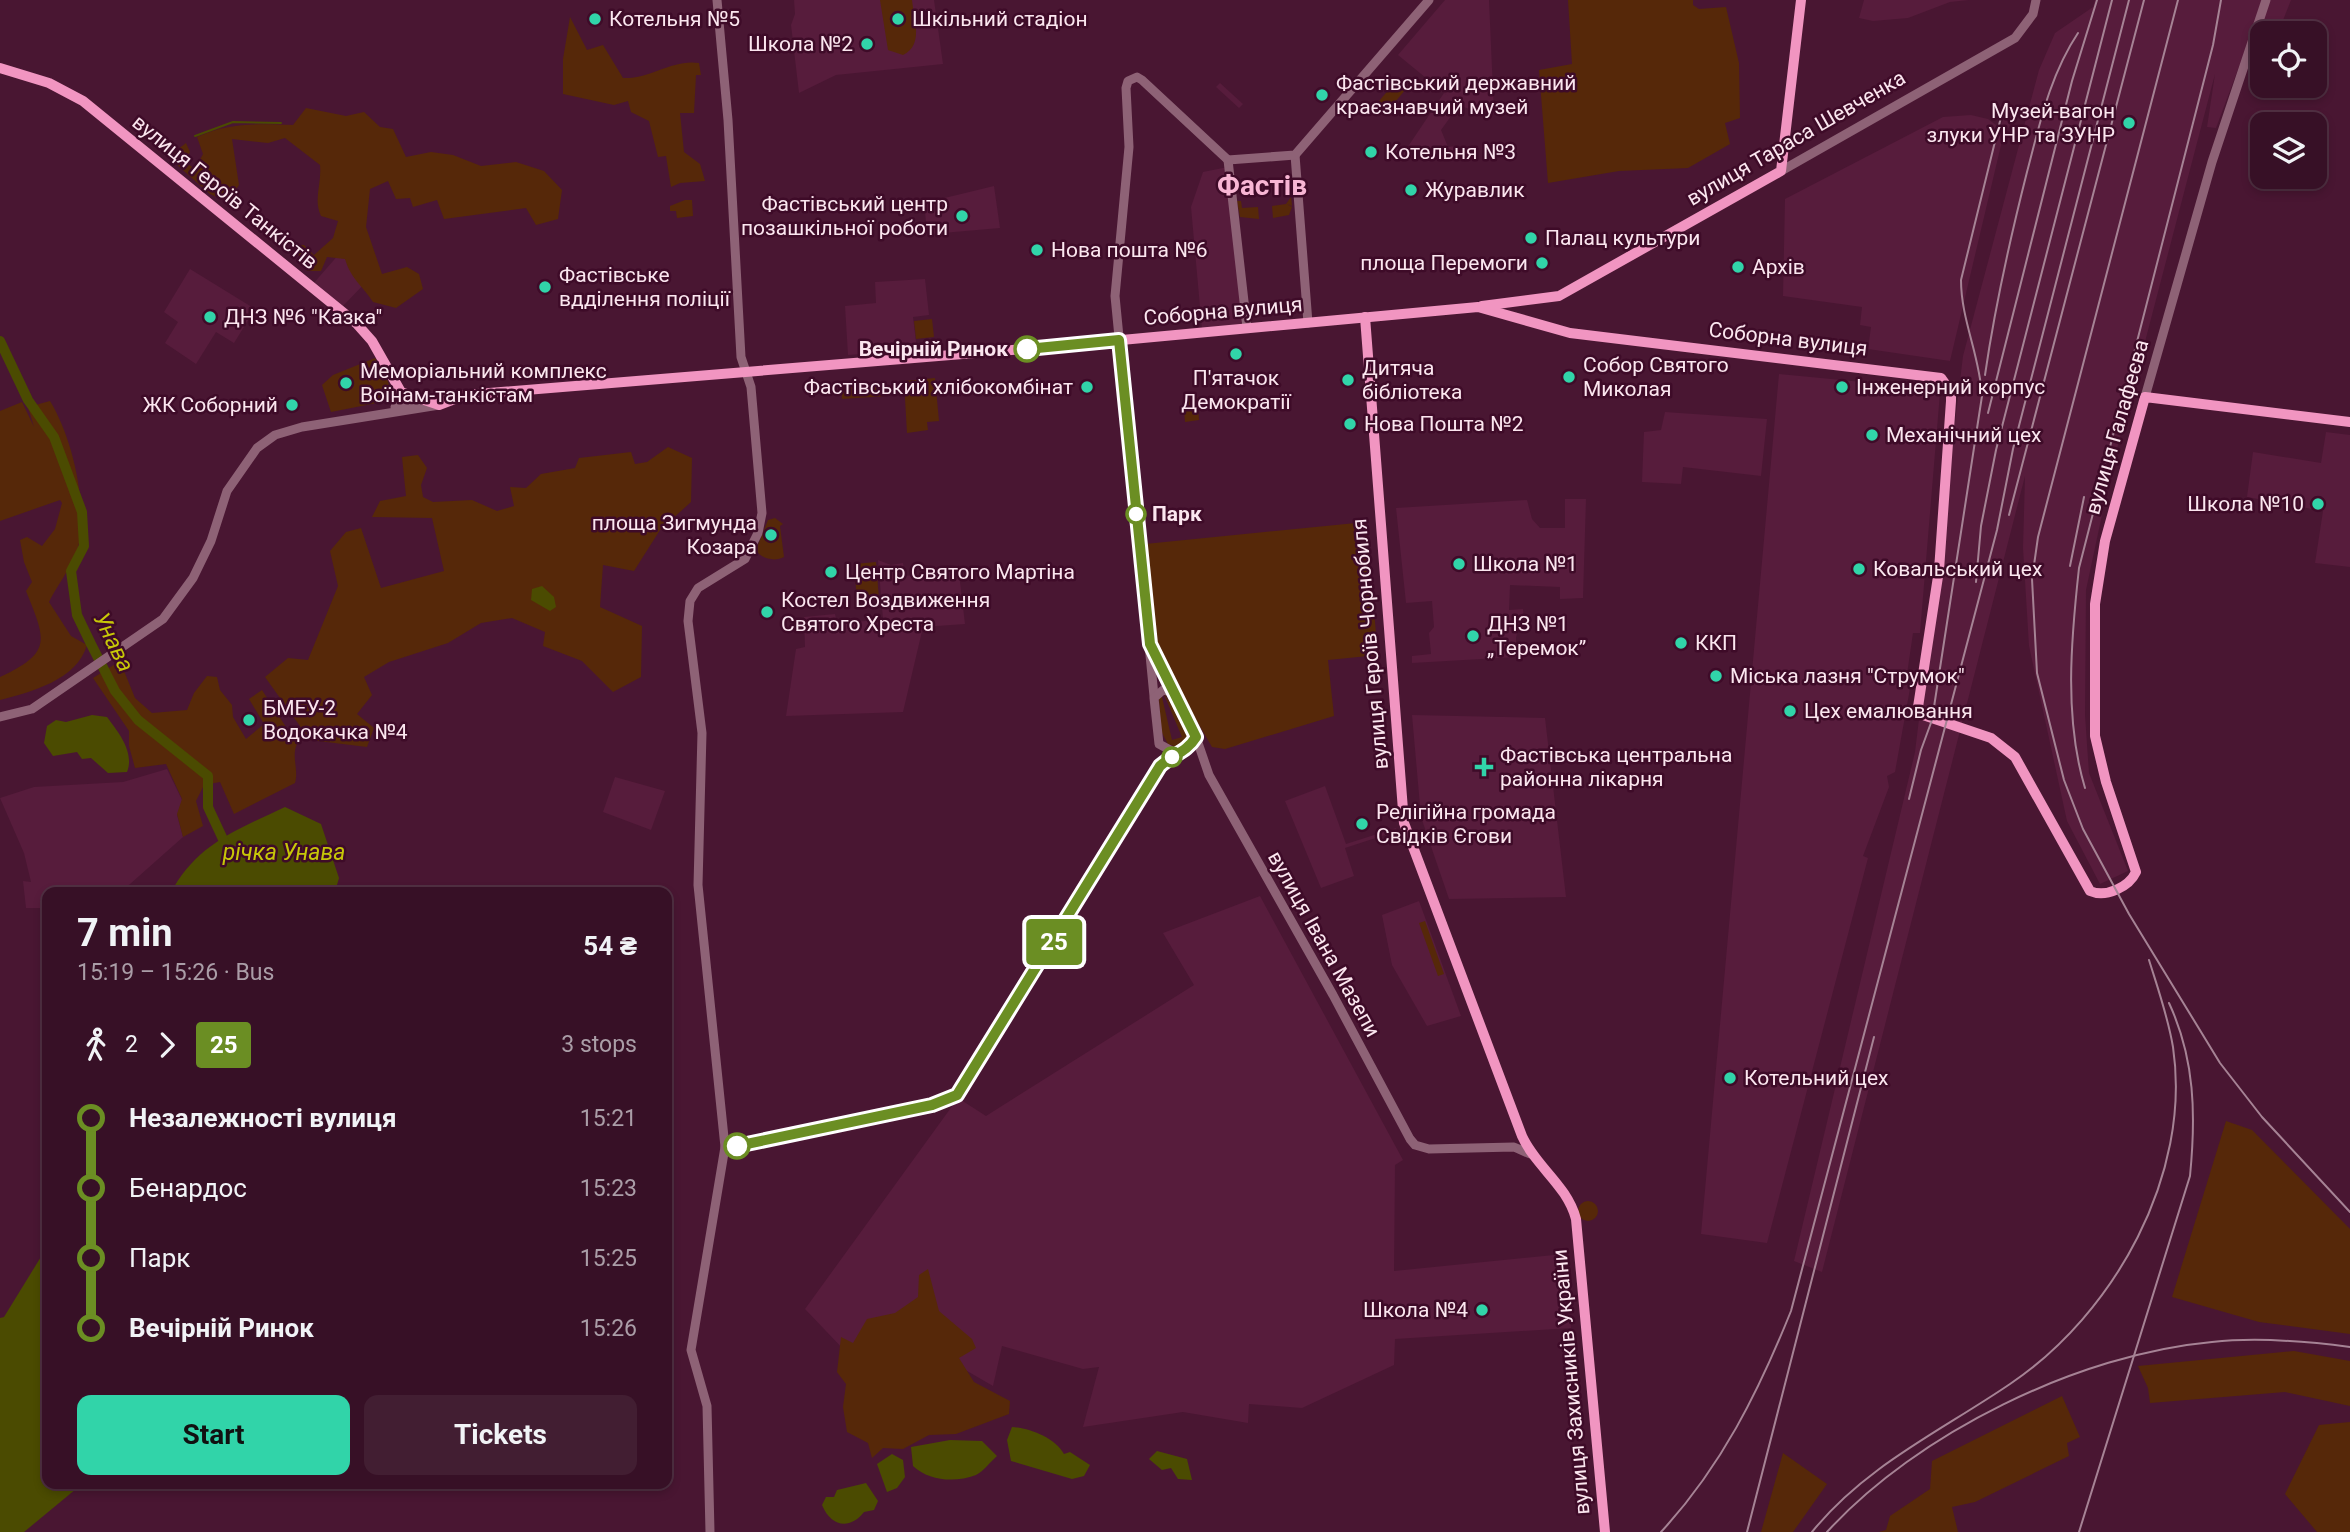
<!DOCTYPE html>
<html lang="en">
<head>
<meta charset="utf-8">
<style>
	:root { --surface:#371026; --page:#421e32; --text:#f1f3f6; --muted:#aa9da7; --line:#513043; --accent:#31d4a9 }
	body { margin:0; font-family:Roboto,sans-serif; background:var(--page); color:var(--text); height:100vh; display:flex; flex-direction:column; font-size:26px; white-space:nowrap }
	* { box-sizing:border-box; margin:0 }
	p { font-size:23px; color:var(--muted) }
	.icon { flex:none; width:38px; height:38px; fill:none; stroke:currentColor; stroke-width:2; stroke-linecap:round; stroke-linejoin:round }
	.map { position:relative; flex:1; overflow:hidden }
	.side { position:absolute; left:42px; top:887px; width:630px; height:602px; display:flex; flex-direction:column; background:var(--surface); border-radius:14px; box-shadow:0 4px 10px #0003,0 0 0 2px var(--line) }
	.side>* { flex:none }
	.badge { padding:0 14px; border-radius:5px; font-size:24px; line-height:46px }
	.fabs { position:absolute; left:2250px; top:21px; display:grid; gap:14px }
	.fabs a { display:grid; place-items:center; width:77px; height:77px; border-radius:14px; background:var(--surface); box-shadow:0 4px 10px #0003,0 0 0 2px var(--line); font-size:35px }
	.map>.badge { position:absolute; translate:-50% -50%; box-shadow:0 0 0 4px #fff }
	.legs { display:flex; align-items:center; gap:10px; height:77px; padding:0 35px; font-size:23px }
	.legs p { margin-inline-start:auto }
	.head { display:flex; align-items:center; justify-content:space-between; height:119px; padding:0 35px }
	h1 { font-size:38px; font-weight:700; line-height:52px }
	.action { display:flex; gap:14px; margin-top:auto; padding:14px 35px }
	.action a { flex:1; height:80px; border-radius:14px; background:var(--accent); color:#111; font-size:28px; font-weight:700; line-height:80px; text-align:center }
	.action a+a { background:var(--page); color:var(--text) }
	ul { padding:0 35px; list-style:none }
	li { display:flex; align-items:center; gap:24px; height:70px; font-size:26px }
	li i { display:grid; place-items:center; width:10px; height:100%; margin:0 9px; background:currentColor }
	li i::after { content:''; width:18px; height:18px; margin:-9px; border:5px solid; border-radius:50%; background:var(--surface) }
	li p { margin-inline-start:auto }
	li:first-child i { background:linear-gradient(#0000 50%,currentColor 0) }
	li:last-child i { background:linear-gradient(currentColor 50%,#0000 0) }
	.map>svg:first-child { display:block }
</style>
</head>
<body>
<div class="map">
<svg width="2350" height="1532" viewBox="0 0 2350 1532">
	<rect width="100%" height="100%" fill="#491632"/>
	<g fill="#571c3c">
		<path d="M794 0H934L943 64 836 75 799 93 791 25 795 14Z"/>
		<path d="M1445 0H1489L1494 114 1479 113 1459 105 1441 130 1448 147 1456 146V156L1392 157V149L1407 148 1444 93 1448 96 1398 55Z"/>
		<path d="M1864 0H1969L1950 2 1908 18 1873 21 1859 18Z"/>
		<path d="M2095 0H2264L2216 128 2207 127 2215 74 2112 468 2086 590 2085 715 2089 773 2128 871 2100 884 2067 821 2029 646 2023 548 2025 476 1822 1272 1794 1261 1915 752 1963 356 2039 70 2055 33 2093 7Z"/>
		<path d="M2269 0H2291L2278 33 2260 25Z"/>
		<path d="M1220 83 1243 104 1239 108 1216 87Z"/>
		<path d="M2008 106 2018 109 2002 141 1950 361 1868 349 1871 327 1860 325 1862 307 1783 296 1785 199 1943 117 1971 115 1988 119 2000 128Z"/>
		<path d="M1228 167 1244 319 1240 324 1202 329 1191 207 1203 172Z"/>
		<path d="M994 186 1000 228 931 234 927 231 924 203Z"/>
		<path d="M340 253 367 281 342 307 313 284Z"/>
		<path d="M190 269 255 309 234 343 216 332 196 364 165 343 178 322 164 312Z"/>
		<path d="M925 279 929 315 913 317 917 350 848 355 845 306 876 303 875 282Z"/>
		<path d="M1779 374 1935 389 1940 393 1920 633H1913L1906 681 1911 683 1895 772 1887 776 1889 787 1863 856 1868 858 1767 1243 1701 1234Z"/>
		<path d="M1665 412 1767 419 1761 476 1683 467 1681 484 1642 482 1644 432 1661 430Z"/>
		<path d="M2326 432 2350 435V567L2315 563 2323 511 2247 497 2253 452 2321 463Z"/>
		<path d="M1565 499H1586L1583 598 1560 599V587L1510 585 1509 610 1523 609 1524 620 1519 623 1516 638V657L1412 663V656L1431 654 1429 633 1434 627 1432 601 1406 603 1396 508 1527 500 1532 519 1540 528H1565Z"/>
		<path d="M878 560 891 565 903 563 905 576 934 573V569L958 565 965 624 923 627 903 712 786 716 796 649 805 647 804 617 835 614 837 624 883 619Z"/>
		<path d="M1412 715 1545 718 1566 897 1449 899 1421 817Z"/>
		<path d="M167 769 182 800 177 815 183 837 121 892H47V908H26L23 881 31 882 24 853 0 798 34 787 123 782Z"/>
		<path d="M615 777 665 791 651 830 603 812Z"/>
		<path d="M1325 786 1346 844 1396 828 1397 831 1345 848 1354 876 1321 888 1285 801Z"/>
		<path d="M1260 896 1403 1160 1395 1165 1394 1271 1564 1254 1571 1328 1395 1339 1394 1365 1302 1408 1249 1404 1248 1423 1183 1412 1083 1427 1099 1367 1083 1369 1002 1346 993 1386 955 1364 846 1352 805 1309 958 1098 986 1116 1194 985 1163 933Z"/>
		<path d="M1419 901 1461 1016 1427 1026 1392 965 1382 915Z"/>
	</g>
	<g fill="#562809">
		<path d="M880 0H912C914 20 924 45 903 55L888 50Z"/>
		<path d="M1568 0H1693V5L1699 9 1726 7 1739 63 1740 118 1725 123 1730 144 1688 168 1619 171 1548 183 1539 70 1572 64Z"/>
		<path d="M570 17 587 50 603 45 623 78C651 79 672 59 699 63L701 75H696L694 113H680L684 152 700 164 705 181 680 183 671 187 666 156 658 157 649 121 631 112 628 101 614 105 563 94V59Z"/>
		<path d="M1396 81 1406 89 1384 115 1374 107Z"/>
		<path d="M306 108 346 116 364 112 380 127 393 129 406 157 431 152 453 155 481 166 516 162 544 171 562 190 558 219 536 225 526 208 444 219 437 200 413 207 410 198 396 199 388 181 370 189 366 227 382 274 407 267 419 274 423 289 396 308 373 302C362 285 351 279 345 259L327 257 321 271H307L293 245H304L314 255 333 238 338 221 321 216C313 199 322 184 320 165L285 138 268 143 232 139 239 185 227 202 210 194 168 157 186 143 190 152 185 162 195 169 203 154 197 137C229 122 258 124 293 125Z"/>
		<path d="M1291 197 1292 206 1287 204 1292 207 1289 215 1273 218 1272 206 1286 204Z"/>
		<path d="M685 200H692L693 216 677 218 676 211H670V206Z"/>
		<path d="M1237 201H1241L1242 208 1258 207 1259 219 1240 217Z"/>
		<path d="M932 319 934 337 916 339 914 321Z"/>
		<path d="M375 358C383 373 395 385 387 401L331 412 322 385 333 375Z"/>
		<path d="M935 378 939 421 927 422 928 430 907 433 904 381Z"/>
		<path d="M886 382 887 396 842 399 841 385Z"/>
		<path d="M1197 395 1199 420 1185 422 1183 396Z"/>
		<path d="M50 401C72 437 87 501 79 543 75 563 58 584 49 602L71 636 87 645C77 680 31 692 0 700V677C54 652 45 639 26 591L32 582 24 562 20 540 27 537 42 546 55 529 62 503 60 500 0 521V411L22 402 34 427 28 407Z"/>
		<path d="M668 447 692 458 691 502 660 530 634 571 603 565 600 607 642 626 641 677 613 692 582 661 543 646 545 632 512 618 481 623 448 643 389 662 364 677 372 695 357 714 374 728 367 747 310 740 265 677 288 658 308 660 338 586 330 551 346 532 361 528 381 588 444 571 432 518 372 517 380 501 406 496 402 457 418 455 427 468 421 485 423 497 433 502 472 500 497 511 514 506 510 487 526 488 541 474 575 468 579 458 631 452 635 464 647 462Z"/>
		<path d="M775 518 783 524 780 526 784 557C775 562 761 559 756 550L768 520Z"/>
		<path d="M1366 522 1378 655 1328 660 1334 716 1225 749 1212 747 1156 651 1145 544Z"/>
		<path d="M876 562 879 599 857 601 854 564Z"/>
		<path d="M120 661 135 698 152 713 187 710 194 693 207 676 217 677 220 690 232 705 233 717 246 739 264 724 249 699 262 690 297 744C291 757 299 769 295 783L234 814 220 782 204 785 196 801 203 826 183 837 177 814 182 799 166 764 135 768 129 746V731L93 678Z"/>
		<path d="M1163 692 1188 730 1186 741 1177 747 1168 744 1161 731 1159 697 1161 693 1172 740 1182 737Z"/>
		<path d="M1425 921 1444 974 1438 976 1419 923Z"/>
		<path d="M2226 1121 2252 1130 2350 1229V1334L2259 1322 2172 1297Z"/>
		<circle cx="1588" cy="1211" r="10"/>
		<path d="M928 1269 939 1311 972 1339 976 1348 959 1358 974 1382 1010 1401 1009 1414 956 1434 929 1435 903 1449 883 1448 872 1458 868 1443 847 1432 843 1407 846 1384 837 1372 841 1337 853 1343 867 1319 895 1313 918 1297 919 1275Z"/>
		<path d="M2294 1351 2350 1361V1406L2285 1392 2150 1403 2148 1388 2138 1366Z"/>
		<path d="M2062 1396 2080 1437 2067 1443 2069 1456 1975 1502 1952 1507 1958 1532H1879L1886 1530 1890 1516 1930 1489 1932 1461Z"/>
		<path d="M2350 1422V1532H2317L2285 1494 2319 1425Z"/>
		<path d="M1783 1453 1827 1484 1793 1532H1761Z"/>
	</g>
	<g fill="#4b4b01">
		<path d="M542 586 554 597 556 607 550 611 531 600 532 589Z"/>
		<path d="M92 715 107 717C118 732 135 752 127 772L108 773 91 758 82 759 77 752 53 756 44 743 47 726 56 720 66 722Z"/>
		<path d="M285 807 321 824 339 878 335 892H178L174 887C201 842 239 829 285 807Z"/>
		<path d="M47 1247V1484H82L24 1532H0V1318L4 1317Z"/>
		<path d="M1012 1427C1030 1428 1055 1438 1064 1454L1070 1452 1090 1465 1084 1476 1072 1479 1011 1461 1007 1440Z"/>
		<path d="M950 1440 982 1441 997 1456C990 1462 984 1471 976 1475 955 1483 929 1481 913 1466L911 1447Z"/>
		<path d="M1157 1451 1187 1459 1192 1480 1178 1479 1171 1468 1162 1470 1149 1459Z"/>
		<path d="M892 1454 903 1460 905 1477 897 1488 887 1492 877 1464Z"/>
		<path d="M866 1483 878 1501 874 1510 864 1512C850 1530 831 1527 822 1505L826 1497H834L837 1490Z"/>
	</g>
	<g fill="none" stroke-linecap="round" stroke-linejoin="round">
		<path stroke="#4b4b01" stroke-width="2" d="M195 136 233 122 281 123"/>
		<path stroke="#4b4b01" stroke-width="10" d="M0 341 28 400 54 437 82 512 84 546 71 571 77 615 91 644 115 691 138 720 208 776V807L228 850"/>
		<g stroke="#8e6276" stroke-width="9">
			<path d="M1295 155 1308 323"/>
			<path d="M1228 160 1295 155 1429 0"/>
			<path d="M1228 160 1247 328"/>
			<path d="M1781 171 2015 38 2033 14 2036 0"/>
			<path d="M2145 397 2212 162 2266 0"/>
			<path d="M395 407 441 397"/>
			<path d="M1154 658 1171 692"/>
			<path d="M1154 696 1115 296 1129 147 1126 88 1128 81 1137 77 1142 80 1228 160"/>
			<path d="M0 717 32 709 163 619 193 578 211 541 227 491 257 448 275 435 302 427 439 405"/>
			<path d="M1196 737 1179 755 1159 744 1154 698 1163 690 1171 692 1196 737 1209 775 1333 995 1410 1139 1415 1145 1429 1149 1514 1147 1530 1154"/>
			<path d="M725 1147 932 1105 957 1095 1160 766 1169 758 1179 755"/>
			<path d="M710 1532 707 1406 691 1350 725 1147 698 885 702 733 688 621 690 601 698 588 745 559 758 533 762 513 751 387 741 357 728 120 717 0"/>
		</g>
		<g stroke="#f195c1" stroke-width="10">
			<path d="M0 68 49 83 83 101 356 323 372 341 401 392 439 405 465 395 1025 349 1478 307 1570 333 1941 378 1951 392V401L1939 570 1918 707 1920 714 1991 738 2015 757 2090 891C2106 898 2129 887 2136 872L2106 782 2095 736V604L2105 541 2145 397 2350 422"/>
			<path d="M1482 306 1559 296 1781 171 1801 0"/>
			<path d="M1365 317 1404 823 1522 1136C1536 1167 1567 1185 1576 1219L1605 1532"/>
		</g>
		<g stroke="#a68395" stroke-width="2">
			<path d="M2178 0 2038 537 2032 579 2037 673 2064 780 2083 829 2129 914 2220 1063 2262 1117 2350 1212"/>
			<path d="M1985 375C1995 306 2010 239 2027 172 2040 123 2050 75 2078 33"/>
			<path d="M1988 413 2072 81 2097 0"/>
			<path d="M2009 515 2144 0"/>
			<path d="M2070 566 2084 497"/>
			<path d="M1976 582 1981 526 1996 450 2112 0"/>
			<path d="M2085 788C2064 718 2071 640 2079 568L2213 45 2221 0"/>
			<path d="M1909 799 1921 750 1932 720 1982 396C1980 356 1961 320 1961 280L2002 113"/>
			<path d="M1661 1532C1721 1467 1758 1393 1791 1311L1997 530 2013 449 2129 0"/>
			<path d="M1747 1532 1874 1037"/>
			<path d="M1812 1532C1865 1466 1941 1431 2010 1384 2114 1314 2192 1175 2173 1047 2168 1017 2158 989 2149 960"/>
			<path d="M1827 1532C1917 1433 2079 1354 2212 1342 2258 1337 2305 1341 2350 1347"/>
			<path d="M2079 1532 2190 1176C2196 1115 2195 1059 2169 1003"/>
		</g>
	</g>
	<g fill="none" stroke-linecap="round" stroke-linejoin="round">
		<g stroke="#fff" stroke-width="16">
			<path id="line-1" d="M737 1146 932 1105 957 1095 1160 766C1173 754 1186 753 1196 737L1150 644 1119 340 1027 349"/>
		</g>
		<use href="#line-1" stroke="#6b8e23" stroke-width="10"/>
	</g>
	<g fill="#31d4a9" stroke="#3e0b28" stroke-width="2.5">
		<circle cx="595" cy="19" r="7"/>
		<circle cx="898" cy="19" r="7"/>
		<circle cx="867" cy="44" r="7"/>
		<circle cx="1322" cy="95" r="7"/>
		<circle cx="2129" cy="123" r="7"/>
		<circle cx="1371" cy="152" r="7"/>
		<circle cx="1411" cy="190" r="7"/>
		<circle cx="962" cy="216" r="7"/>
		<circle cx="1531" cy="238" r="7"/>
		<circle cx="1037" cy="250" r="7"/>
		<circle cx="1542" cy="263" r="7"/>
		<circle cx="1738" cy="267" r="7"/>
		<circle cx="545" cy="287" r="7"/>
		<circle cx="210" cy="317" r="7"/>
		<circle cx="1236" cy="354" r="7"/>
		<circle cx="1569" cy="377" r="7"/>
		<circle cx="1348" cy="380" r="7"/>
		<circle cx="346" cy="383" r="7"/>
		<circle cx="1087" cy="387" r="7"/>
		<circle cx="1842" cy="387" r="7"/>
		<circle cx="292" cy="405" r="7"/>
		<circle cx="1350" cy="424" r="7"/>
		<circle cx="1872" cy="435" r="7"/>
		<circle cx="2318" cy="504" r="7"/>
		<circle cx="771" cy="535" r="7"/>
		<circle cx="1459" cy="564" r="7"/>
		<circle cx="1859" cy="569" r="7"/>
		<circle cx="831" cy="572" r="7"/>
		<circle cx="767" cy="612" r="7"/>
		<circle cx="1473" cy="636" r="7"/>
		<circle cx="1681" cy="643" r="7"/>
		<circle cx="1716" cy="676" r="7"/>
		<circle cx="1790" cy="711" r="7"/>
		<circle cx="249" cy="720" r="7"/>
		<path d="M1480.5 756.5h7v7h7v7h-7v7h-7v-7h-7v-7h7z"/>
		<circle cx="1362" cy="824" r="7"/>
		<circle cx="1730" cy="1078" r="7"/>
		<circle cx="1482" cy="1310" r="7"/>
	</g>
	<g fill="#fff" stroke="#6b8e23" stroke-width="3.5">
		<circle cx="1027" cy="349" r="12"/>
		<circle cx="1136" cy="514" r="9"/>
		<circle cx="1172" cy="757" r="9"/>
		<circle cx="737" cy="1146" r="12"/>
	</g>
	<g text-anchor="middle" stroke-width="5" stroke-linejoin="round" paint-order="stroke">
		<g font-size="21" fill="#fbe6ef" stroke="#3e0b28" text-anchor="start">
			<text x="609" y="26">Котельня №5</text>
			<text x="912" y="26">Шкільний стадіон</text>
			<text x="853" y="51" text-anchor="end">Школа №2</text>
			<text x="1336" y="90">Фастівський державний<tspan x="1336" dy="24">краєзнавчий музей</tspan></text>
			<text x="2115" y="118" text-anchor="end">Музей-вагон<tspan x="2115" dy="24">злуки УНР та ЗУНР</tspan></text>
			<text x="1385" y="159">Котельня №3</text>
			<text x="1425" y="197">Журавлик</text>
			<text x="948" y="211" text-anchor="end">Фастівський центр<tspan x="948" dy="24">позашкільної роботи</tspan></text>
			<text x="1545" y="245">Палац культури</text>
			<text x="1051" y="257">Нова пошта №6</text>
			<text x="1528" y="270" text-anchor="end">площа Перемоги</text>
			<text x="1752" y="274">Архів</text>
			<text x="559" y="282">Фастівське<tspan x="559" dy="24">вдділення поліції</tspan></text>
			<text x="224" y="324">ДНЗ №6 "Казка"</text>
			<text x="1583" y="372">Собор Святого<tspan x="1583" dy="24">Миколая</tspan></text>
			<text x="1362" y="375">Дитяча<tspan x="1362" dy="24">бібліотека</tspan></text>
			<text x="360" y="378">Меморіальний комплекс<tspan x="360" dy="24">Воїнам-танкістам</tspan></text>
			<text x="1236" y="385" text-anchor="middle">П'ятачок<tspan x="1236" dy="24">Демократії</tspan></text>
			<text x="1073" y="394" text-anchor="end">Фастівський хлібокомбінат</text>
			<text x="1856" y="394">Інженерний корпус</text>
			<text x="278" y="412" text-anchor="end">ЖК Соборний</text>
			<text x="1364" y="431">Нова Пошта №2</text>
			<text x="1886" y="442">Механічний цех</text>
			<text x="2304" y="511" text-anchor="end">Школа №10</text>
			<text x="757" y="530" text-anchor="end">площа Зигмунда<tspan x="757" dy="24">Козара</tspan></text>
			<text x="1473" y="571">Школа №1</text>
			<text x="1873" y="576">Ковальський цех</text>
			<text x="845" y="579">Центр Святого Мартіна</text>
			<text x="781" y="607">Костел Воздвиження<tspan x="781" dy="24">Святого Хреста</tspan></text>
			<text x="1487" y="631">ДНЗ №1<tspan x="1487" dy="24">„Теремок”</tspan></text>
			<text x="1695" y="650">ККП</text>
			<text x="1730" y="683">Міська лазня "Струмок"</text>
			<text x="263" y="715">БМЕУ-2<tspan x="263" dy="24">Водокачка №4</tspan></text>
			<text x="1804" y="718">Цех емалювання</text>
			<text x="1500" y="762">Фастівська центральна<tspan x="1500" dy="24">районна лікарня</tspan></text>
			<text x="1376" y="819">Релігійна громада<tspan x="1376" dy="24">Свідків Єгови</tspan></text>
			<text x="1744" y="1085">Котельний цех</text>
			<text x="1468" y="1317" text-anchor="end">Школа №4</text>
		</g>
		<g font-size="21" fill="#fbe6ef" stroke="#3e0b28">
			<text transform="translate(1796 138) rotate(-30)" y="7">вулиця Тараса Шевченка</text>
			<text transform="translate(225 192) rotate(39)" y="7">вулиця Героїв Танкістів</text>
			<text transform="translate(1223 311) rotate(-5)" y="7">Соборна вулиця</text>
			<text transform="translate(1788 339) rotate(7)" y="7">Соборна вулиця</text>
			<text transform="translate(2117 427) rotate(-74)" y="7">вулиця Галафеєва</text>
			<text transform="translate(1370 644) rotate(-95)" y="7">вулиця Героїв Чорнобиля</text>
			<text transform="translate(1324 944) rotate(61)" y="7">вулиця Івана Мазепи</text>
			<text transform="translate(1571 1382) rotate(-95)" y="7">вулиця Захисників України</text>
		</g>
		<g font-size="21" font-weight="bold" fill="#fbe6ef" stroke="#3e0b28" text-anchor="end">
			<text x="1008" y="356">Вечірній Ринок</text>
			<text x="1152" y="521" text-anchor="start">Парк</text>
		</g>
		<g font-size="23" font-style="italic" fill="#c7c708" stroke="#3e0b28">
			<text transform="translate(114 642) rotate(64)" y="8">Унава</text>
			<text x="284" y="860">річка Унава</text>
		</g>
		<g font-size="28" font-weight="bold" fill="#f8b6d4" stroke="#3e0b28">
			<text x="1262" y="195">Фастів</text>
		</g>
	</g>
</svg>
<div class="fabs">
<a><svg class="icon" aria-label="locate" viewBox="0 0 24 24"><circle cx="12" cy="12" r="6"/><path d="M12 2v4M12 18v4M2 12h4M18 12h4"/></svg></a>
<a><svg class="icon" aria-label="layers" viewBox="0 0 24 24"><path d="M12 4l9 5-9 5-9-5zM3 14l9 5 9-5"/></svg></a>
</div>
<b class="badge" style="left:1054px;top:942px;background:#6b8e23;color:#fff">25</b>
<section class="side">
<div class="head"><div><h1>7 min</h1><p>15:19 – 15:26 · Bus</p></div><b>54 ₴</b></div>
<div class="legs"><svg class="icon" aria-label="walk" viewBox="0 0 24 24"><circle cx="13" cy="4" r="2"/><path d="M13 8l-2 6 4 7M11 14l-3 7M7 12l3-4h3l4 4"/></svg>2<svg class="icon" aria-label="forward" viewBox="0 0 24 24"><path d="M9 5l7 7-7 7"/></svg><b class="badge" style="background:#6b8e23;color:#fff">25</b><p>3 stops</p></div>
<ul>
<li><i style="color:#6b8e23"></i><b>Незалежності вулиця</b><p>15:21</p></li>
<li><i style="color:#6b8e23"></i><span>Бенардос</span><p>15:23</p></li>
<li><i style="color:#6b8e23"></i><span>Парк</span><p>15:25</p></li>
<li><i style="color:#6b8e23"></i><b>Вечірній Ринок</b><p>15:26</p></li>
</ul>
<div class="action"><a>Start</a><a>Tickets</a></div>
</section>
</div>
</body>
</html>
